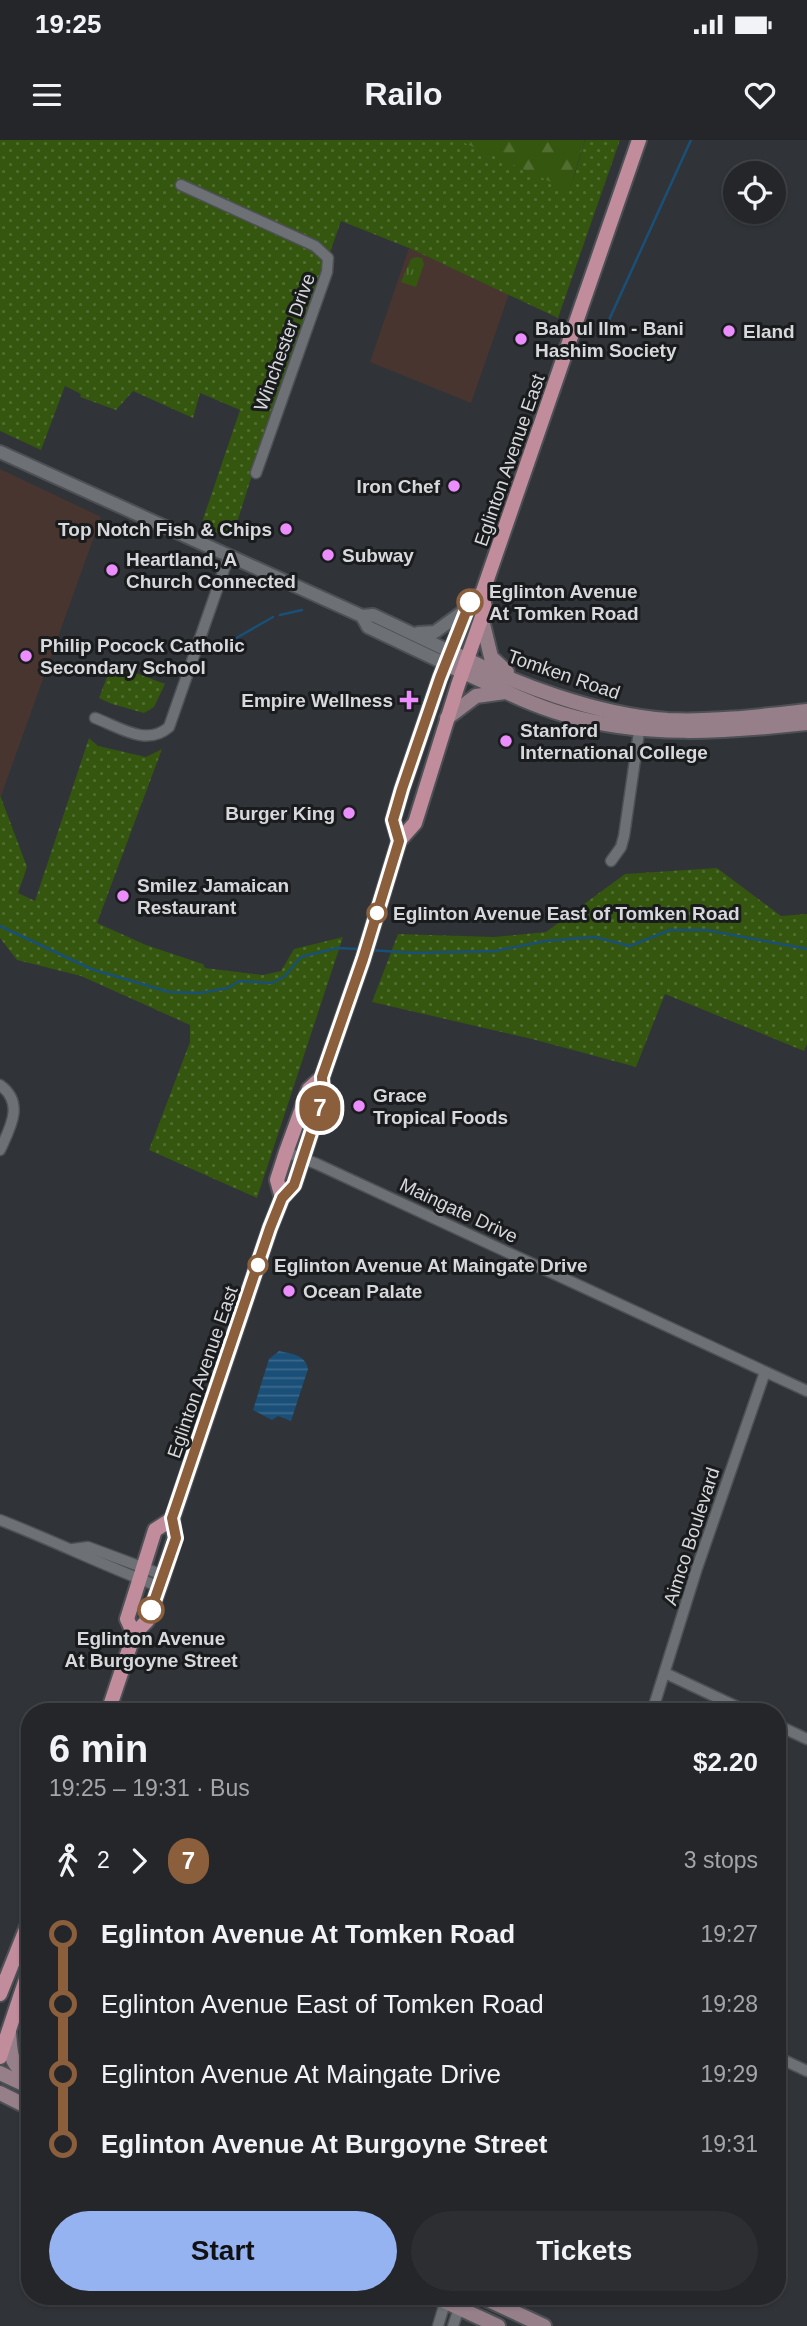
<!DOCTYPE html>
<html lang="en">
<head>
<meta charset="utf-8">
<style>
	:root { --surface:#24262a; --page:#2c2e32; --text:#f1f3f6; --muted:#a3a5a8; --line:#414347; --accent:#95b2f1 }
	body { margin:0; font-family:Helvetica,sans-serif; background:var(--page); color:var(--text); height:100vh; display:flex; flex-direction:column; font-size:26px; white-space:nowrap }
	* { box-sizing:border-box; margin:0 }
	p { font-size:23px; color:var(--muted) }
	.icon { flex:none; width:38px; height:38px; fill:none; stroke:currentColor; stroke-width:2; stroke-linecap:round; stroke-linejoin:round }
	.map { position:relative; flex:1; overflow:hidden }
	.sheet { position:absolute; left:21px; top:1563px; width:765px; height:602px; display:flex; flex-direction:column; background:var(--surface); border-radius:28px; box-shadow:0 2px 5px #0004,0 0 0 2px var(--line) }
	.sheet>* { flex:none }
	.badge { padding:0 14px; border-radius:23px; font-size:24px; line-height:46px }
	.tools { position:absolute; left:723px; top:21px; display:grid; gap:14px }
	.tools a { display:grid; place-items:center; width:63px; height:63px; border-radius:50%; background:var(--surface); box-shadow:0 2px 5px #0004,0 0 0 2px var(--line); font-size:35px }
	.map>.badge { position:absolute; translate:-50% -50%; box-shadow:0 0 0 4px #fff }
	.legs { display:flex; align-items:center; gap:10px; height:77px; padding:0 28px; font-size:23px }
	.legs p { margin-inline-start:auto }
	.summary { display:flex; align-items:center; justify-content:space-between; height:119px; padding:0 28px }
	h1 { font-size:38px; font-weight:800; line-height:52px }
	.action { display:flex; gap:14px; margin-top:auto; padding:14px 28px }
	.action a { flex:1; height:80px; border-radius:42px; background:var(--accent); color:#111; font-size:28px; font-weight:800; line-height:80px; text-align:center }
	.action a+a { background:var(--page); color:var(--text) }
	ul { padding:0 28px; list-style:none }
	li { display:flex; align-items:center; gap:24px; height:70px; font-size:26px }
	li i { display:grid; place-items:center; width:10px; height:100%; margin:0 9px; background:currentColor }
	li i::after { content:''; width:18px; height:18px; margin:-9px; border:5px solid; border-radius:50%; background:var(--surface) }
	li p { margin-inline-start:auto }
	li:first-child i { background:linear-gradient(#0000 50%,currentColor 0) }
	li:last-child i { background:linear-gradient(currentColor 50%,#0000 0) }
	.status { display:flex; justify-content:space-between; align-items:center; height:49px; padding:0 35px; background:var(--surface); direction:ltr }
	.status svg { height:19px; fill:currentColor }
	header { display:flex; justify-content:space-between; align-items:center; height:91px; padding:0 28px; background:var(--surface); font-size:32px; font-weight:800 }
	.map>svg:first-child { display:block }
</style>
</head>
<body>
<div class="status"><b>19:25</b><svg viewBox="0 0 49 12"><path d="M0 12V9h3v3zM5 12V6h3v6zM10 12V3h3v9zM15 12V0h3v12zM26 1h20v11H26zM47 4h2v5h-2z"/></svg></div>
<header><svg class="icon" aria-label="menu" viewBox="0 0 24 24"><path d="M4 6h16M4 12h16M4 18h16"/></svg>Railo<svg class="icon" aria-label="heart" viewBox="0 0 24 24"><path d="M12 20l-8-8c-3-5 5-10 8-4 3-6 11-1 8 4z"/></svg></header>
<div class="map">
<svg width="807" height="2186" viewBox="0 0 807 2186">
	<defs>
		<pattern id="grass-dots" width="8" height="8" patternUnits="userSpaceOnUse" patternTransform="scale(1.75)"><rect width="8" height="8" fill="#34560e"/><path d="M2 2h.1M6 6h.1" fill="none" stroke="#516e30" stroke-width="1.8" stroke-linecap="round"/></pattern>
		<pattern id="forest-firs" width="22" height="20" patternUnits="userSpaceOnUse" patternTransform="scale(1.75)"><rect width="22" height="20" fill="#34560e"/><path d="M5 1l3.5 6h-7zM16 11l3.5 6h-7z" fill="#516e30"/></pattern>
		<pattern id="park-tufts" width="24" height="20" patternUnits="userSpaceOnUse" patternTransform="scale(1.75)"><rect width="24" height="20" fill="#34560e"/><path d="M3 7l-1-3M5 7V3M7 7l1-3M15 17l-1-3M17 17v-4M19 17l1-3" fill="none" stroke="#516e30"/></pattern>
		<pattern id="water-rules" width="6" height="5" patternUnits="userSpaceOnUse" patternTransform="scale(1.75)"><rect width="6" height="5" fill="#1a5078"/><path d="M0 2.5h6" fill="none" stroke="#3b688b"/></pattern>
	</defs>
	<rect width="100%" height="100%" fill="#303338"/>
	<g fill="#493530">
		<path d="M409 108 509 154 471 263 370 222Z"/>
		<path d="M0 329 101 377 1 656 0 655Z"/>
	</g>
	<g fill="url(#grass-dots)">
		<path d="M0 0H584L570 50 585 0H620L558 178 409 108 341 81 254 329 232 398 200 388 240 270 200 253 193 278 133 251 116 270 80 257 81 254 65 246 41 310 0 291Z"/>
		<path d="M112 524 165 544 154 567 144 573 112 564 99 558Z"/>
		<path d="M89 598 98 606 146 617 162 609 97 783 146 805 203 824 205 828 263 835 281 831 294 809 343 797 257 1058 149 1010 190 902V885L81 836 17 820 0 798V655L27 727 18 753 35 761Z"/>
		<path d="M717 728 781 776 807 774V904L804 911 665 854 636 927 532 899 372 862 398 794 494 797 546 792 625 734Z"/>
	</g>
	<path fill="url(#forest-firs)" d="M458 0H585L569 50Z"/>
	<path fill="url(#park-tufts)" d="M416 117 422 118 424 124 416 147 401 142 411 119Z"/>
	<path fill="url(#water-rules)" d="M279 1211C291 1214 305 1214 308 1229L291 1281 278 1276 272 1280 253 1270 269 1219Z"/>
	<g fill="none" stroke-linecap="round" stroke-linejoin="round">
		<g stroke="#1a5078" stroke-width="2.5">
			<path d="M609 180 691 0"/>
			<path d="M280 475 302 470"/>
			<path d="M233 500 273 477"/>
			<path d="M0 786 91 829 169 852 200 853 228 848 239 841 272 843 284 837 301 817 337 808 359 809"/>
			<path d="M370 810 414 813 495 811 545 801 594 797 630 806 670 790H706L807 809"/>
		</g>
		<g stroke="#4d5054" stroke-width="13">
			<g id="minor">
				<path d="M181 45 315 106 328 118 327 132 256 333"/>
				<path d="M95 578C119 587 147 607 169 587L228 418"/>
				<path d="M611 721 621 707 624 696 640 585"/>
				<path d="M0 945C25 963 10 988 0 1010"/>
				<path d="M286 1012 317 1024 807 1251"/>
				<path d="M0 1380C54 1401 105 1426 160 1447"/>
				<path d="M73 1409 88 1407 163 1435"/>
				<path d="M665 1533 748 1572"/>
				<path d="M652 1572 697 1428 765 1232"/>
				<path d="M777 1585 807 1599"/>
				<path d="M777 1917 807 1931"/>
				<path d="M438 2186 447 2156"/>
				<path d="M453 2186 463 2156"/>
			</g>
		</g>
		<g stroke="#4d5054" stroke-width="16">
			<g id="tertiary">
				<path d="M0 312 362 476 373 475 451 512"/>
				<path d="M362 476 368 487 446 524"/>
				<path d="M418 493 435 492 468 468"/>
			</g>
		</g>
		<g stroke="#4d5054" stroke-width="18">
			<g id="secondary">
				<path d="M482 480 491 517 507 532"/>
				<path d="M451 512C515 544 596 575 668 580 714 582 762 576 807 571"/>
				<path d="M446 524C485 541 522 562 563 574 643 598 725 592 807 583"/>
				<path d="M447 578 476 556 505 552"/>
				<path d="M9 1892C11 1915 9 1923 30 1938"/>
				<path d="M0 1933 30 1947"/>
				<path d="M0 1953 30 1968"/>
				<path d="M433 2156 498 2186"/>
				<path d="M480 2156 544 2186"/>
			</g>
		</g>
		<g stroke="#4d5054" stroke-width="18">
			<g id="primary">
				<path d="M399 701 393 680 402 649 440 538 471 460 482 454"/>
				<path d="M282 1058 277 1040 286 1012 309 949 322 937"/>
				<path d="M134 1494 127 1479 155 1390 172 1379"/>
				<path d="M108 1572 134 1494 147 1481 162 1439 175 1398 172 1379 270 1088 282 1058 294 1045 323 956 322 937 363 819 399 701 415 683 458 545 485 468 482 454 639 0"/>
				<path d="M0 1854 30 1779"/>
				<path d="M0 1917 30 1827"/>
			</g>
		</g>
		<use href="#minor" stroke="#6d7176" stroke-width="10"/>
		<use href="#tertiary" stroke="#6d7176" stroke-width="12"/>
		<use href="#secondary" stroke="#977f89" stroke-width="14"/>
		<use href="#primary" stroke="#c18d9c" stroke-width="14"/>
	</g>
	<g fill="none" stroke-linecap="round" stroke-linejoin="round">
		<g stroke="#fff" stroke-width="16">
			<path id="line-1" d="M151 1470 176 1398 172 1378 270 1088 282 1058 294 1045 323 956 322 937 363 819 399 701 393 680 402 649 440 538 470 462"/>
		</g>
		<use href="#line-1" stroke="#8b5e3c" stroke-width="10"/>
	</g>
	<g fill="#eb8dfc" stroke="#191b1d" stroke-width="2.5">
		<circle cx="729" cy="191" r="7"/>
		<circle cx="521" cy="199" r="7"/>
		<circle cx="454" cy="346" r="7"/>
		<circle cx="286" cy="389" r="7"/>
		<circle cx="328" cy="415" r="7"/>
		<circle cx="112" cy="430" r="7"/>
		<circle cx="26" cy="516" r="7"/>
		<path d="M405.5 549.5h7v7h7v7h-7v7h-7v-7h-7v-7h7z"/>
		<circle cx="506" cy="601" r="7"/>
		<circle cx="349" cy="673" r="7"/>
		<circle cx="123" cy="756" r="7"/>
		<circle cx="359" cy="966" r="7"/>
		<circle cx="289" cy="1151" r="7"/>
	</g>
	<g fill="#fff" stroke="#8b5e3c" stroke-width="3.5">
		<circle cx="470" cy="462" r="12"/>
		<circle cx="377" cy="773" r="9"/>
		<circle cx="258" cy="1125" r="9"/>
		<circle cx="151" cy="1470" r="12"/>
	</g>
	<g text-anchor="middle" stroke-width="6" stroke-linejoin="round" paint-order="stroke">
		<g font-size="19" font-weight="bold" fill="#d6d8db" stroke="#191b1d" text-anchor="start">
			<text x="535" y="195">Bab ul Ilm - Bani<tspan x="535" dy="22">Hashim Society</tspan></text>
			<text x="743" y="198">Eland</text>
			<text x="440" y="353" text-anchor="end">Iron Chef</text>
			<text x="272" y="396" text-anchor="end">Top Notch Fish &amp; Chips</text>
			<text x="342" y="422">Subway</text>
			<text x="126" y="426">Heartland, A<tspan x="126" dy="22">Church Connected</tspan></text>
			<text x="40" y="512">Philip Pocock Catholic<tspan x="40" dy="22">Secondary School</tspan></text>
			<text x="393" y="567" text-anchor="end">Empire Wellness</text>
			<text x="520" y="597">Stanford<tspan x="520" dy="22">International College</tspan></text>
			<text x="335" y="680" text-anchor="end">Burger King</text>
			<text x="137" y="752">Smilez Jamaican<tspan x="137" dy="22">Restaurant</tspan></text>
			<text x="373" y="962">Grace<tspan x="373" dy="22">Tropical Foods</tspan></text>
			<text x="303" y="1158">Ocean Palate</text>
		</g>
		<g font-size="19" fill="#d6d8db" stroke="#191b1d">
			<text transform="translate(284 202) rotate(-70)" y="7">Winchester Drive</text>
			<text transform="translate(509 320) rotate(-71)" y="7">Eglinton Avenue East</text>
			<text transform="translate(564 534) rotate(19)" y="7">Tomken Road</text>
			<text transform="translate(459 1070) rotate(25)" y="7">Maingate Drive</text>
			<text transform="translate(202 1232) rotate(-71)" y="7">Eglinton Avenue East</text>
			<text transform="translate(691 1396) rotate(-72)" y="7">Aimco Boulevard</text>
		</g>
		<g font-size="19" font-weight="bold" fill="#d6d8db" stroke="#191b1d" text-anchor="start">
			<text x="489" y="458">Eglinton Avenue<tspan x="489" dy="22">At Tomken Road</tspan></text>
			<text x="393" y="780">Eglinton Avenue East of Tomken Road</text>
			<text x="274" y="1132">Eglinton Avenue At Maingate Drive</text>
			<text x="151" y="1505" text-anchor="middle">Eglinton Avenue<tspan x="151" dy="22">At Burgoyne Street</tspan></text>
		</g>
	</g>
</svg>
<div class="tools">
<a><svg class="icon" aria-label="locate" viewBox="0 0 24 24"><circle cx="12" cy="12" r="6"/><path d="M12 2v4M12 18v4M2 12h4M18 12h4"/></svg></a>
</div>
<b class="badge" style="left:320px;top:968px;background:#8b5e3c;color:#fff">7</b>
<section class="sheet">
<div class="summary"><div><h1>6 min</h1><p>19:25 – 19:31 · Bus</p></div><b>$2.20</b></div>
<div class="legs"><svg class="icon" aria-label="walk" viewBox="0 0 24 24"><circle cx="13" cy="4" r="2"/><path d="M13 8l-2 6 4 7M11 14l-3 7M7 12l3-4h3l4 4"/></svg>2<svg class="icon" aria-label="forward" viewBox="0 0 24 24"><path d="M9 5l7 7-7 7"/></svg><b class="badge" style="background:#8b5e3c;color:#fff">7</b><p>3 stops</p></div>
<ul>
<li><i style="color:#8b5e3c"></i><b>Eglinton Avenue At Tomken Road</b><p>19:27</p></li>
<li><i style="color:#8b5e3c"></i><span>Eglinton Avenue East of Tomken Road</span><p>19:28</p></li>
<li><i style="color:#8b5e3c"></i><span>Eglinton Avenue At Maingate Drive</span><p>19:29</p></li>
<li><i style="color:#8b5e3c"></i><b>Eglinton Avenue At Burgoyne Street</b><p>19:31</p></li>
</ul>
<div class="action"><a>Start</a><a>Tickets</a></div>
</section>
</div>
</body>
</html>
